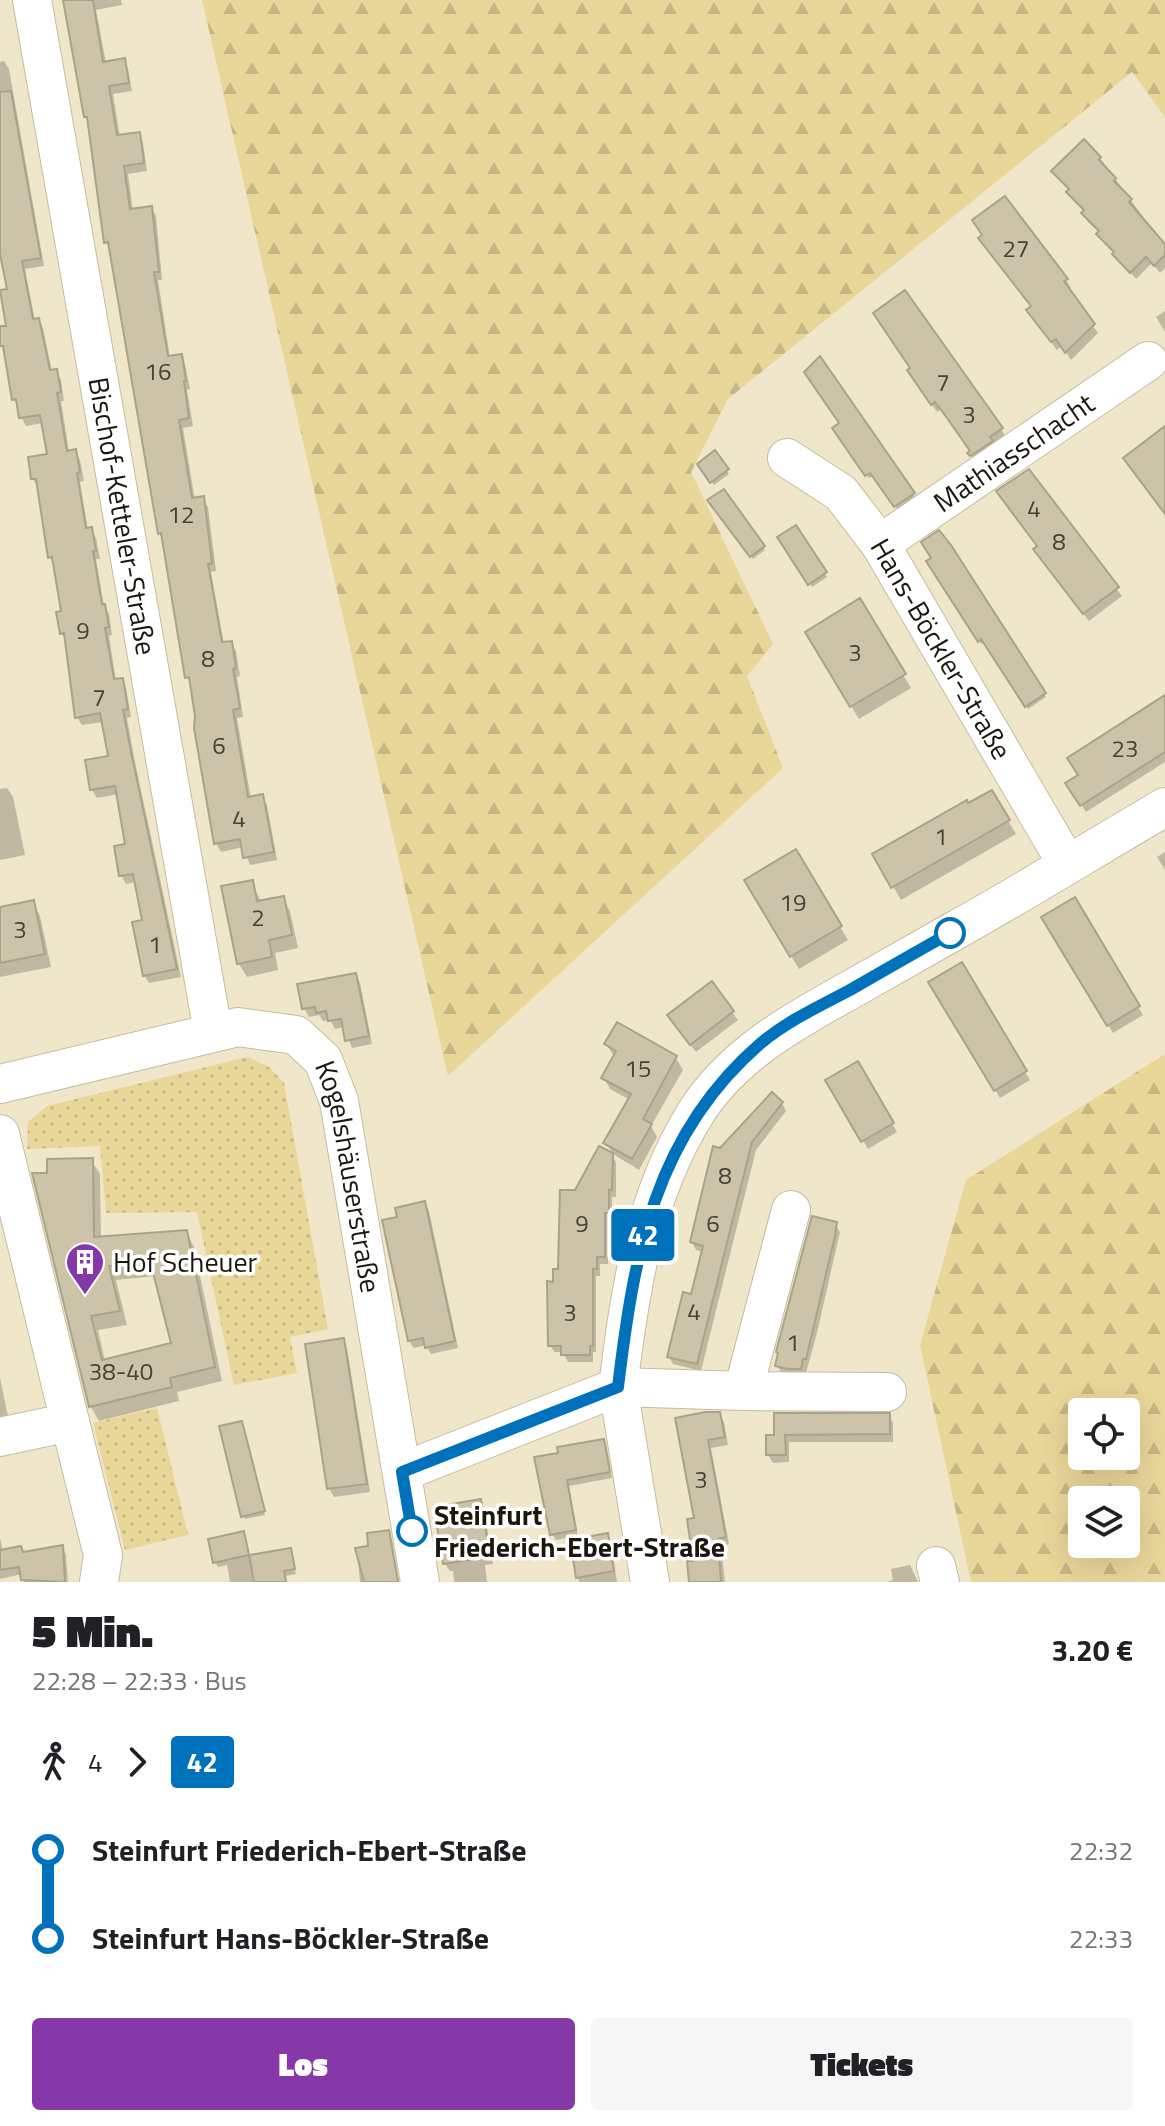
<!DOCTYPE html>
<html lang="de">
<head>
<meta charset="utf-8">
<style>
	:root { --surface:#fff; --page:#f6f6f6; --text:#202124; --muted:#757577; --accent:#8638a9 }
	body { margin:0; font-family:"Titillium Web",sans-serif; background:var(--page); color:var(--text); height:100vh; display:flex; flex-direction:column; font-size:30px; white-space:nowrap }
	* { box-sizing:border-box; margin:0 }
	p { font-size:26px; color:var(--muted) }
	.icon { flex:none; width:44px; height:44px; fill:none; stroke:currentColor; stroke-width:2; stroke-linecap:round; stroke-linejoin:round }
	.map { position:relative; height:1582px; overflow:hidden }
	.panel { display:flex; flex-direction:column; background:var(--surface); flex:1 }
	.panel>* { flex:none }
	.badge { padding:0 16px; border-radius:6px; font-size:28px; line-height:52px }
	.tools { position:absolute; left:1068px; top:1398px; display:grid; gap:16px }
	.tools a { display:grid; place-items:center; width:72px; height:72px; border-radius:8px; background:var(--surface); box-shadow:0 8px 32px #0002; font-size:40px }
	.map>.badge { position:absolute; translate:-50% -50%; box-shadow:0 0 0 4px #fff }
	.legs { display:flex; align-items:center; gap:12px; height:88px; padding:0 32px; font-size:26px }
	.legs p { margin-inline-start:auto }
	.overview { display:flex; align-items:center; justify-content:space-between; height:136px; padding:0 32px }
	h1 { font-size:44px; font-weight:800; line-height:60px }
	.button { display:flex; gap:16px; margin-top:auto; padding:16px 32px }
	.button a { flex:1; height:92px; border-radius:8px; background:var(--accent); color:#fff; font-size:32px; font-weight:800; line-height:92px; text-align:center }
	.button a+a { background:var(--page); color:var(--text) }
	ul { padding:0 32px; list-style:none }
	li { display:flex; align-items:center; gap:28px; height:88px; font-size:30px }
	li i { display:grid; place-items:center; width:12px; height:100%; margin:0 10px; background:currentColor }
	li i::after { content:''; width:20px; height:20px; margin:-10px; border:6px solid; border-radius:50%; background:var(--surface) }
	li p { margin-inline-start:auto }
	li:first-child i { background:linear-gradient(#0000 50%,currentColor 0) }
	li:last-child i { background:linear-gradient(currentColor 50%,#0000 0) }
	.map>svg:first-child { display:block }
</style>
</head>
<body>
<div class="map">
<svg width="1165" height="1582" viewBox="0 0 1165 1582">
	<defs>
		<pattern id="grass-dots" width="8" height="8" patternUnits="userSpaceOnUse" patternTransform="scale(2)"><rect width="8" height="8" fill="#e9d699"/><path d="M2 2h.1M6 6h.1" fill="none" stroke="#c7b783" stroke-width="1.8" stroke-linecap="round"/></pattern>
		<pattern id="forest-firs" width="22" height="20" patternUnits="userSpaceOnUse" patternTransform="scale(2)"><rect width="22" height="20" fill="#e9d699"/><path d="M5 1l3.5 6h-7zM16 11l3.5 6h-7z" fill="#c7b783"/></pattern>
	</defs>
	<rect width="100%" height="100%" fill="#f0e7ca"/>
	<g fill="url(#grass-dots)">
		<path d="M247 1057 269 1067 284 1083 328 1329 290 1337 297 1373 234 1385 197 1212 106 1213 100 1146 27 1149 28 1122 47 1106Z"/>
		<path d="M157 1408 188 1535 125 1550 93 1423Z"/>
	</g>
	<g fill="url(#forest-firs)" fill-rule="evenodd">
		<path d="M202 0H1165V117L1132 72 728 399 691 472 773 644 747 676 783 768 448 1076Z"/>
		<path d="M1165 1054V1582H971L920 1345 966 1180ZM1082 1412H1126V1456H1082ZM1082 1500H1126V1544H1082Z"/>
	</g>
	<g fill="#0003" fill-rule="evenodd">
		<path d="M65 0H121L122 5 96 10 106 63 124 60 128 69 132 91 113 94 120 137 138 134 143 143 147 171 128 174 133 211 151 208 156 216 162 280H158L170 358 181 356 185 364 190 389 187 390 193 426 183 428 195 500 203 499 208 507 216 571 211 572 224 644 231 643 236 651 240 676 237 677 243 717 237 718 251 799 262 797 267 805 277 860 250 865 243 847 221 852 216 843 192 687 187 677 165 543 159 533 112 251 106 242 90 125 86 116Z"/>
		<path d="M4 61 9 69 44 266 25 269 35 321 38 320 43 328 52 372 56 371 61 380 64 401H61L69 452 75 451 80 460 84 481 80 482 88 530H91L96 538 100 559H96L104 606 109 614 112 635 109 636 116 681 122 680 126 688 131 717 127 718 135 762 181 977 149 983 144 975V922L137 882 126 884 121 875 127 846 118 794 97 798 92 790 87 762 110 757 104 722 82 725 77 717 68 643 62 634 59 613H63L54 565 50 557 39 488 33 479 49 456 43 423 26 426 21 417 14 399 7 355 0 340V329L8 327 9 291 0 243V62Z"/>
		<path d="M1100 158 1165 247V268L1160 273 1152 263 1136 279 1104 242 1100 233 1088 222 1085 212 1073 200 1070 191 1054 171Z"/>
		<path d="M984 236 1066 280 1071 288 1067 290 1098 333 1071 360 1062 346 1057 350 1033 319 1032 307Z"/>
		<path d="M1165 311V332L1156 317Z"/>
		<path d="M819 359 916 498 898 510 874 476 869 478 835 428 841 424Z"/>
		<path d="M914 378 1001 429 1006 437 976 463 970 454 972 452 941 409 937 412Z"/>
		<path d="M715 453 729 474 714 485 699 464Z"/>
		<path d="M1028 472 1122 596 1089 621 1040 557Z"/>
		<path d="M723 492 765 550 753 559 712 504Z"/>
		<path d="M795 528 827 577 812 587 780 538Z"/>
		<path d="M950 546 1046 697 1028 709 985 641 981 644 929 561Z"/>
		<path d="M859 601 911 688 859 719 807 632Z"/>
		<path d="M1165 698V762L1086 812 1068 783 1080 775Z"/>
		<path d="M7 788 13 797 25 855 0 860V789Z"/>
		<path d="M991 792 1016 834 901 900 874 854Z"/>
		<path d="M795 852 848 940 799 969 746 881Z"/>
		<path d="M1165 852V870L1157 857Z"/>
		<path d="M252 882 261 902 283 898 290 911 298 948 275 953 278 970 247 977 239 964 224 888Z"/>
		<path d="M1074 900 1143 1015 1113 1033 1044 917Z"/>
		<path d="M33 902 40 916 51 967 0 977V909Z"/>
		<path d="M961 965 1030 1080 1000 1098 931 982Z"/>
		<path d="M355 975 360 983 372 1044 352 1048 344 1027 335 1029 330 1020 323 1021 319 1015 309 1017 304 1008Z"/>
		<path d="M711 984 738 1020 696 1052 674 1024Z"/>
		<path d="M617 1025 676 1058 683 1070 651 1126 657 1137 639 1170 613 1154 606 1143 630 1100 610 1089 604 1078 615 1057 606 1044Z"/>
		<path d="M857 1064 897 1132 868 1149 828 1081Z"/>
		<path d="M782 1103 786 1111 756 1150 701 1371 673 1364 669 1357 692 1297 703 1252 696 1250 692 1242 721 1150Z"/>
		<path d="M612 1155 616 1162V1197H612V1219H608V1264H600V1276H596V1352H593V1362H568L563 1352H554L550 1345 555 1284 576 1192Z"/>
		<path d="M91 1160 100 1174 101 1239 186 1232 194 1247 222 1381 177 1392 179 1401 99 1421 91 1407 35 1175H49ZM156 1276 173 1345 105 1361 98 1330 127 1325 116 1280Z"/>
		<path d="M424 1203 429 1211 458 1348 431 1354 426 1345 414 1348 409 1341 384 1222 400 1218Z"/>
		<path d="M835 1224 840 1232 816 1337 805 1376 782 1373 777 1366Z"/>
		<path d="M343 1340 347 1348 370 1492 334 1497 329 1488Z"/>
		<path d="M0 1378 9 1421 0 1425Z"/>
		<path d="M719 1414 724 1422 728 1445 711 1448 729 1544 721 1547 725 1582H691L695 1563 696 1520 677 1419Z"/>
		<path d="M776 1415H889L893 1423V1442H789V1462L773 1463 768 1455 776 1437Z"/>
		<path d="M243 1426 265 1515 245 1519 243 1516Z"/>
		<path d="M603 1441 607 1448 612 1478 569 1486 578 1536 556 1540 552 1534 536 1459Z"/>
		<path d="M480 1502 484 1509 493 1564 485 1565 487 1582H454L453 1571H450L445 1564 436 1509Z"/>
		<path d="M388 1532 392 1540 399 1582H360L357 1549 371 1547Z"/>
		<path d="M243 1534 250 1557 290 1550 296 1574 286 1576 287 1582H230L227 1565 218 1567 215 1562Z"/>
		<path d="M607 1536 611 1543 617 1582H579L572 1542Z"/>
		<path d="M0 1538 3 1551 24 1554 62 1547 66 1555 68 1582H24L22 1574 0 1579Z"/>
		<path d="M910 1565 918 1582H887L893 1580 891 1569Z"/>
	</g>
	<g fill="#ccc3a8" stroke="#aba388" stroke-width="2" fill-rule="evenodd">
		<path d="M63 0H93L103 62 125 58 129 83 109 86 117 135 140 132 144 163 124 166 130 209 152 206 159 272H154L168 356 182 354 186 381H184L189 418 179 420 192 498 204 496 212 563 208 564 222 642 232 641 236 668 233 669 240 708 233 710 248 797 263 794 274 852 243 858 240 839 214 844 194 728 195 716 189 677 185 678 161 533 158 534 108 242 104 243 87 117H84Z"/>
		<path d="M11 91 41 258 22 261 33 319 39 318 50 370 57 369 61 392 57 393 67 451 76 449 80 472 77 473 86 528 92 527 96 551H93L102 604H105L109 627 105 628 114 679 123 678 128 709 123 710 131 752 177 969 143 976 132 922 142 920 133 874 119 876 114 846 125 844 115 786 90 790 85 760 108 756 100 713 75 718 64 633 60 634 56 612 61 611 52 557 48 558 36 479H31L28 457 47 454 40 415 19 418 16 399 12 400 3 346H0V326H6L0 290 7 289 0 254V92Z"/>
		<path d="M1084 139 1101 157 1099 160 1116 178 1114 181 1132 199 1129 202 1165 244V255L1154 266 1146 257 1130 273 1112 254 1114 252 1096 234 1099 231 1081 213 1084 210 1066 192 1069 189 1051 171Z"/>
		<path d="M1005 196 1068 279 1064 281 1095 324 1065 353 1056 339 1051 342 1026 310 1031 306 978 238 982 235 972 220Z"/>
		<path d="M905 290 1003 428 990 437 993 441 970 456 967 453 970 451 947 418 935 402 931 405 907 370 910 368 873 313Z"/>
		<path d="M820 356 915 493 894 507 870 473 865 476 832 428 839 423 804 372Z"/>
		<path d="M1165 426V514L1123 458Z"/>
		<path d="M715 450 729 469 710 483 697 464Z"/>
		<path d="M1029 469 1119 587 1083 614 1033 549 1037 546 996 491Z"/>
		<path d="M724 489 765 546 750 557 707 500Z"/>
		<path d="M796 525 827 572 808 585 777 537Z"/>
		<path d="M939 530 951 545 1046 693 1025 707 981 639 978 642 926 561 931 558 921 542Z"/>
		<path d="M860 598 906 674 850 707 805 632Z"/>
		<path d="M1165 695V752L1080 806 1065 783 1078 775 1067 758Z"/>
		<path d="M992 790 1010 820 891 888 872 854 967 800 968 803Z"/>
		<path d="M796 849 842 926 790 957 744 880Z"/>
		<path d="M253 880 257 901 284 896 292 935 269 940 272 957 237 964 221 886Z"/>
		<path d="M1075 897 1140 1006 1107 1026 1041 917Z"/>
		<path d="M34 900 45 954 0 963V907Z"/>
		<path d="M962 962 1027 1071 994 1091 928 982Z"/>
		<path d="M356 973 369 1036 345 1041 341 1019 328 1021 326 1011 316 1013 315 1007 302 1009 297 984Z"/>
		<path d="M712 981 734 1011 690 1045 667 1015Z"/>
		<path d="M617 1022 677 1056 643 1119 652 1124 632 1159 603 1143 631 1094 601 1078 616 1051 604 1044Z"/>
		<path d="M858 1061 894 1123 861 1142 825 1080Z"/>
		<path d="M772 1092 783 1102 752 1142 697 1364 667 1357 683 1292 691 1294 703 1246 690 1242 713 1146 720 1148Z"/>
		<path d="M599 1146 613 1153 612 1190H609V1213H605V1257H597V1269H593V1346H590V1355H561V1346H548L547 1281 553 1282V1269H558L560 1190H575Z"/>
		<path d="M93 1158 94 1237 187 1230 215 1367 170 1378 172 1387 89 1407 32 1173H47V1159ZM150 1261 171 1343 102 1360 91 1316 120 1311 109 1266Z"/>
		<path d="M425 1201 455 1341 425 1348 423 1338 408 1341 382 1220 397 1217 395 1208Z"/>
		<path d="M812 1216 837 1222 835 1236 806 1359H803L801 1369H788L775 1366 778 1353 776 1352Z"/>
		<path d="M344 1338 367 1484 327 1489 305 1344Z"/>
		<path d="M705 1412H720L725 1437 708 1440 726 1537 718 1539 721 1582H689L687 1561H693L687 1519 694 1518 675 1418Z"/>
		<path d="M774 1413H890V1434L785 1435 786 1455H766V1435H774Z"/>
		<path d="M242 1421 265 1511 241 1517 219 1426Z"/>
		<path d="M604 1439 610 1472 567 1480 576 1530 550 1535 534 1457 558 1453 557 1447Z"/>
		<path d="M481 1499 490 1557 443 1564 434 1507Z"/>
		<path d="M389 1530 398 1582H364L355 1548 368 1546 367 1533Z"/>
		<path d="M244 1531 249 1555 213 1563 208 1539Z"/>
		<path d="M608 1533 614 1571 576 1578 570 1540Z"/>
		<path d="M63 1545 65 1582 21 1580 19 1567 0 1570V1550L21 1546 23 1552Z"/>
		<path d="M291 1548 295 1569 284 1571 286 1582H254L249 1555Z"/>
	</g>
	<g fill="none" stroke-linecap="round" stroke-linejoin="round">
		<g stroke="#c5bca1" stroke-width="40">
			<g id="minor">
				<path id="s1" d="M32 0 213 1032"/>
				<path id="s2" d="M787 458 841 493 880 544 1067 864"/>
				<path id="s3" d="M880 544 1148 361"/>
				<path id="s4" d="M0 1084 238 1027 296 1035 323 1060 339 1101 420 1582"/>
				<path d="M0 1134 70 1422 0 1437"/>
				<path d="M743 1391 791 1210"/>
				<path d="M70 1422 103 1555 99 1582"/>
				<path d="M402 1472 618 1387C630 1290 643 1199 695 1114 731 1056 792 1022 850 990 885 970 920 950 956 930 1026 891 1095 848 1165 807"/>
				<path d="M936 1566 940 1582"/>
				<path d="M650 1582 618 1387 743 1391 887 1392"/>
			</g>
		</g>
		<use href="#minor" stroke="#fff" stroke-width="38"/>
	</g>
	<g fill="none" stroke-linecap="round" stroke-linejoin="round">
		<g stroke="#fff" stroke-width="18">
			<path id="line-1" d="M412 1531 402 1472 618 1387C634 1254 654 1135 761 1043 787 1021 820 1006 850 990 883 971 916 952 950 933"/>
		</g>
		<use href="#line-1" stroke="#0072bc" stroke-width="12"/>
	</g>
	<defs>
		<g id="building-pin" transform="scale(2)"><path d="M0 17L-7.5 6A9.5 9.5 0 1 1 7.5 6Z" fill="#8638a9" stroke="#fff"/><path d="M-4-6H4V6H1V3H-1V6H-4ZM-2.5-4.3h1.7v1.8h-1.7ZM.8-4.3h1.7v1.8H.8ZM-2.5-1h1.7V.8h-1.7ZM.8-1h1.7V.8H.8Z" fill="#fff"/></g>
	</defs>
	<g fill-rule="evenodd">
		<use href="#building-pin" x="85" y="1262"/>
	</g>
	<g fill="#fff" stroke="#0072bc" stroke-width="4">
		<circle cx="950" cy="933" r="14"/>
		<circle cx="412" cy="1531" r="14"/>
	</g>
	<g text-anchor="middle" stroke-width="7" stroke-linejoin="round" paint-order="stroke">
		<g font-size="24" fill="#464234">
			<text x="1016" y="257">27</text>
			<text x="158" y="380">16</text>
			<text x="943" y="391">7</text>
			<text x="969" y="423">3</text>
			<text x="1034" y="517">4</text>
			<text x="181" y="523">12</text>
			<text x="1059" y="550">8</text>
			<text x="83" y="639">9</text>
			<text x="855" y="661">3</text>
			<text x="208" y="667">8</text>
			<text x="99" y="706">7</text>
			<text x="219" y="754">6</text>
			<text x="1125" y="757">23</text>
			<text x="239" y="827">4</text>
			<text x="941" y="845">1</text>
			<text x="793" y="911">19</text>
			<text x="258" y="926">2</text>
			<text x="20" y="938">3</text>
			<text x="155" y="953">1</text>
			<text x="638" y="1077">15</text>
			<text x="725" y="1184">8</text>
			<text x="582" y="1232">9</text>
			<text x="713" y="1232">6</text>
			<text x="694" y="1320">4</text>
			<text x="570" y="1321">3</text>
			<text x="793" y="1351">1</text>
			<text x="121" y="1380">38-40</text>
			<text x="701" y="1488">3</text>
		</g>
		<g font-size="28" fill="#1a170d" stroke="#fff">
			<text dy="10" stroke="none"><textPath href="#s3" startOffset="162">Mathiasschacht</textPath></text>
			<text dy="10" stroke="none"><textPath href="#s1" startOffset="524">Bischof-Ketteler-Straße</textPath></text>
			<text dy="10" stroke="none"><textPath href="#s2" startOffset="250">Hans-Böckler-Straße</textPath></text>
			<text dy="10" stroke="none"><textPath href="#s4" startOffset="460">Kogelshäuserstraße</textPath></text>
		</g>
		<g font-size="28" fill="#1a170d" stroke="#fff" text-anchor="start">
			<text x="113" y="1272">Hof Scheuer</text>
		</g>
		<g font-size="28" font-weight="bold" fill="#1a170d" stroke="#fff" text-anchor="start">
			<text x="434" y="1525">Steinfurt<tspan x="434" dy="32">Friederich-Ebert-Straße</tspan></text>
		</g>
	</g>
</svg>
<div class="tools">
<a><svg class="icon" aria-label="locate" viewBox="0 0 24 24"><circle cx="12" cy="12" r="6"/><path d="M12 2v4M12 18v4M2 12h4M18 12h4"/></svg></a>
<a><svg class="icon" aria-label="layers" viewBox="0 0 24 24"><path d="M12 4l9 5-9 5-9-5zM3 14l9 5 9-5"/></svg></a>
</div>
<b class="badge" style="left:643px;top:1235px;background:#0072bc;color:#fff">42</b>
</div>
<section class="panel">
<div class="overview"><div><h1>5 Min.</h1><p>22:28 – 22:33 · Bus</p></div><b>3.20 €</b></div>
<div class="legs"><svg class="icon" aria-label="walk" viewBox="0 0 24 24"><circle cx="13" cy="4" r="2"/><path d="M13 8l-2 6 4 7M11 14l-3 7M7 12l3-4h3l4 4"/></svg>4<svg class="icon" aria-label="forward" viewBox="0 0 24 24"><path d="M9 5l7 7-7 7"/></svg><b class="badge" style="background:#0072bc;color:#fff">42</b></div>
<ul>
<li><i style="color:#0072bc"></i><b>Steinfurt Friederich-Ebert-Straße</b><p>22:32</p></li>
<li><i style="color:#0072bc"></i><b>Steinfurt Hans-Böckler-Straße</b><p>22:33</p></li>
</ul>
<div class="button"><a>Los</a><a>Tickets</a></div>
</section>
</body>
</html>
